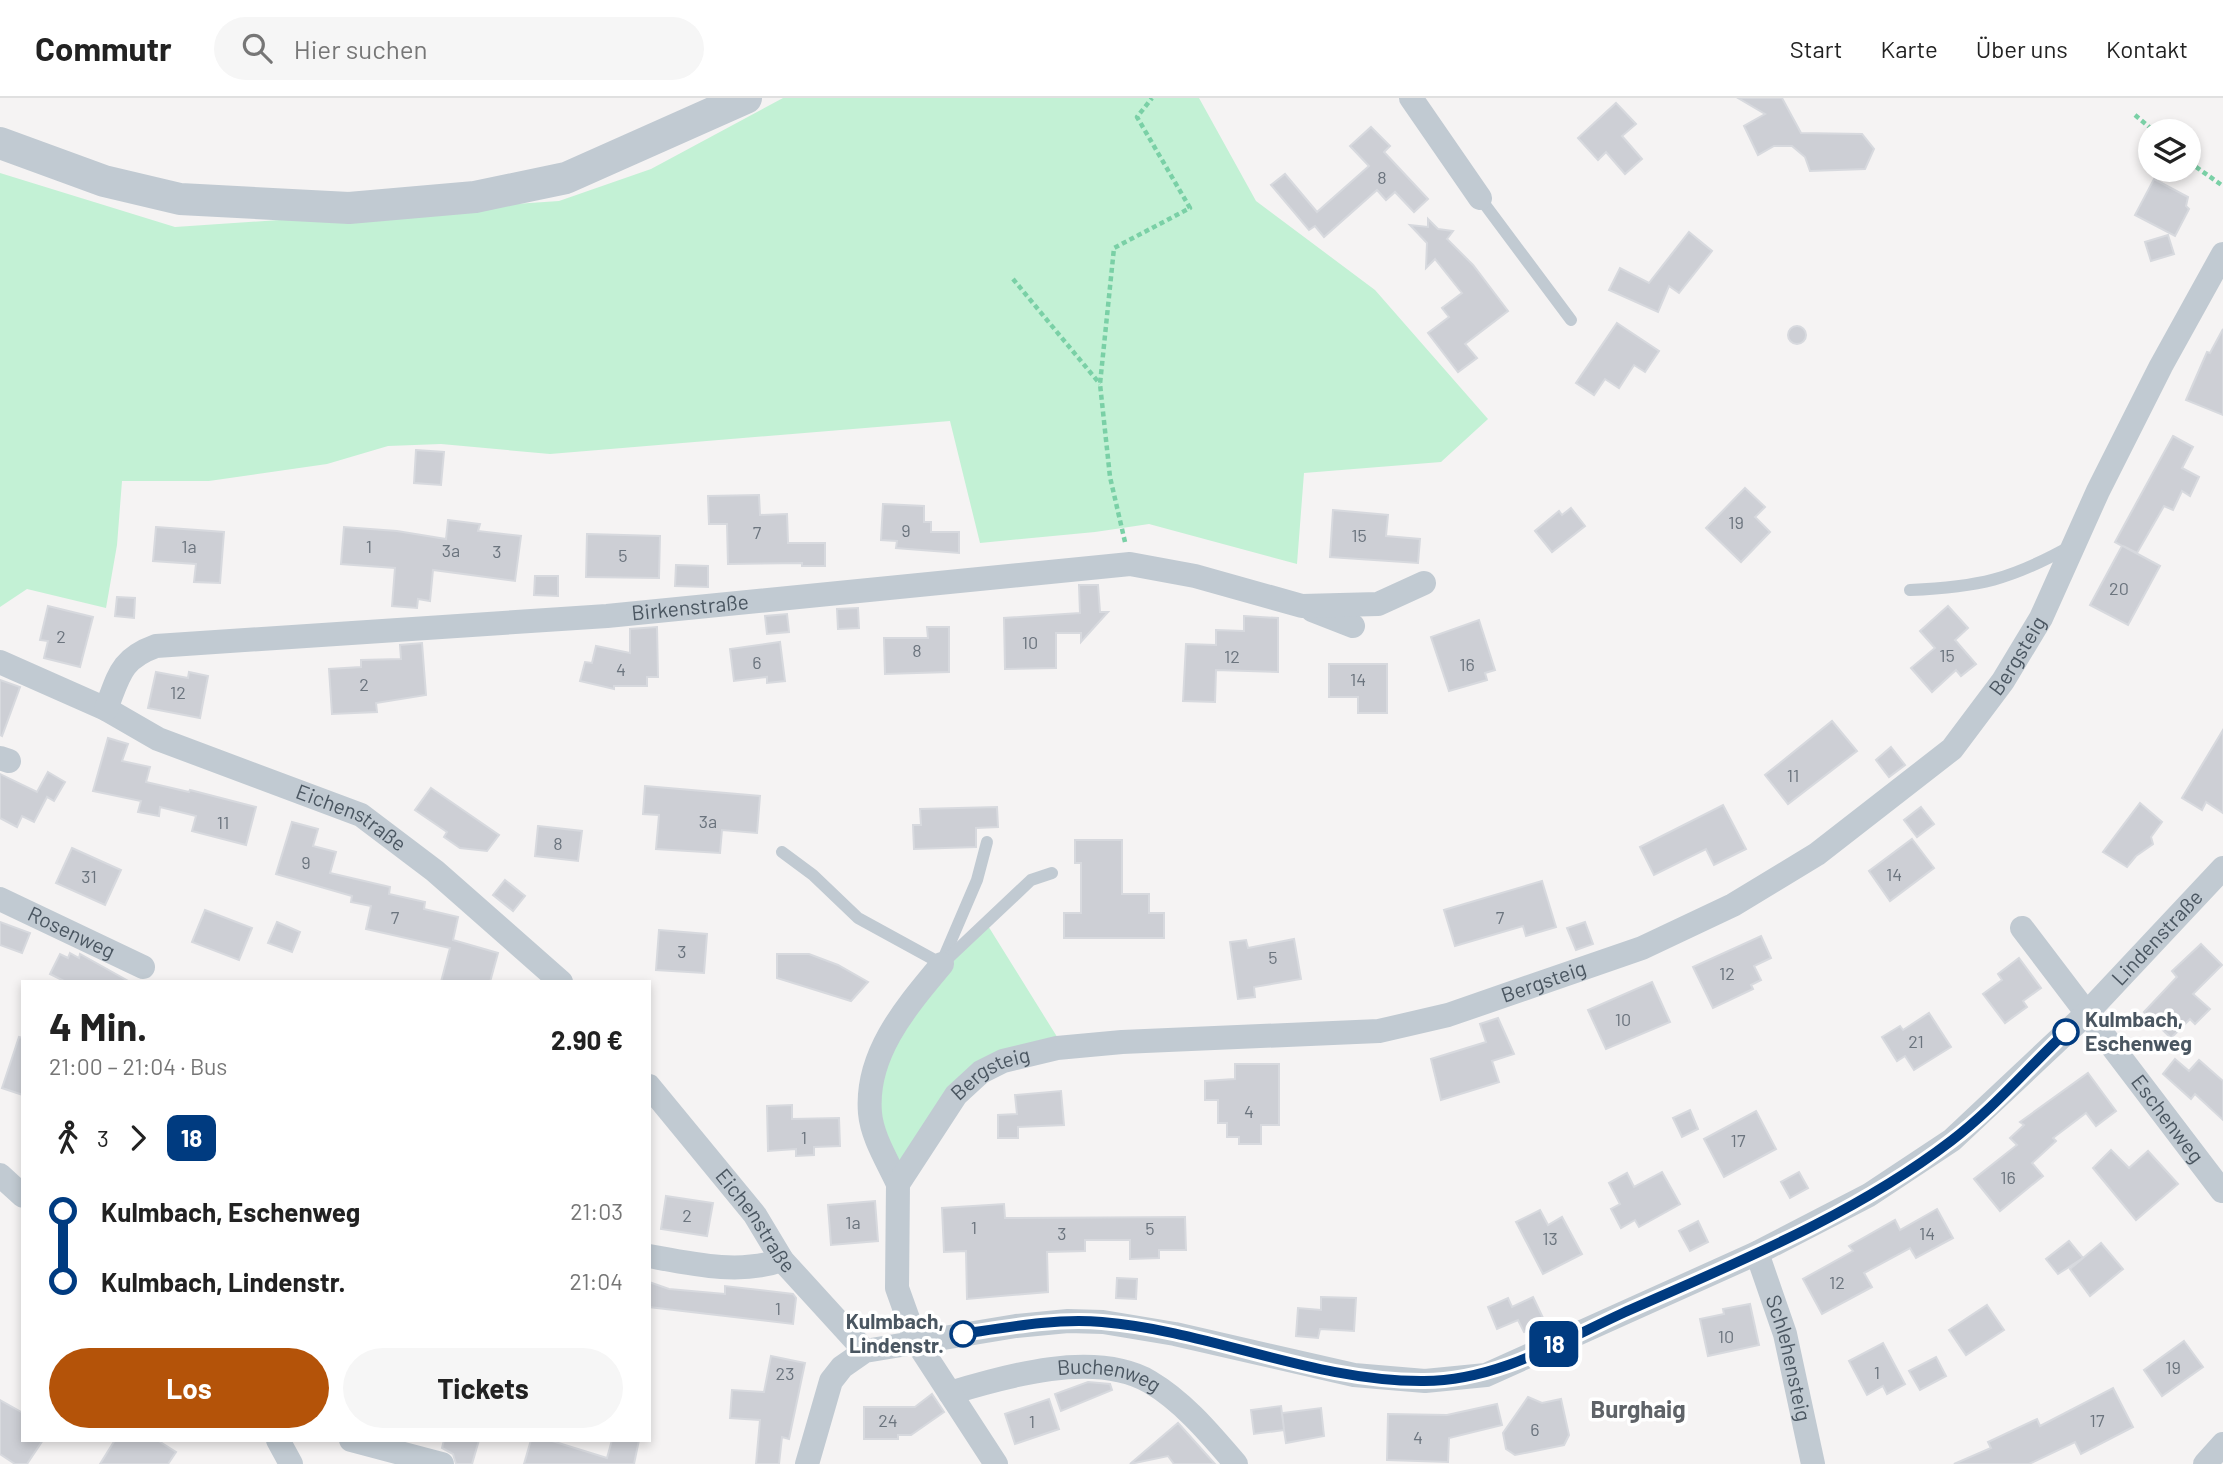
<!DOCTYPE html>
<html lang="de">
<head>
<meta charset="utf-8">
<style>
	:root { --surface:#fff; --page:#f6f6f6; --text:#222; --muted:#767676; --line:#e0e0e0; --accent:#b45309 }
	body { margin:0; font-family:Barlow,sans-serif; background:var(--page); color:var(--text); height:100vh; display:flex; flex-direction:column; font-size:26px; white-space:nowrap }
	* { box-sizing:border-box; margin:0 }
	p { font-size:23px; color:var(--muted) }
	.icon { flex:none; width:38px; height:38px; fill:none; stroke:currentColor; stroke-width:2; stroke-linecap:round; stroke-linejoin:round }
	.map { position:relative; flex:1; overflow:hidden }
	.details { position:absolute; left:21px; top:882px; width:630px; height:462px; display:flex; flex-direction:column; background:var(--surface); border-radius:0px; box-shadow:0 4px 10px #0003 }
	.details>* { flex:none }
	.badge { padding:0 14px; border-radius:10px; font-size:24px; line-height:46px }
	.fabs { position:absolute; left:2138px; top:21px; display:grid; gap:14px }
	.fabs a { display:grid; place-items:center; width:63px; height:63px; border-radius:50%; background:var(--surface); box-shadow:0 4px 10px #0003; font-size:35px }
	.map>.badge { position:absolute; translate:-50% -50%; box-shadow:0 0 0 4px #fff }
	.legs { display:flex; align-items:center; gap:10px; height:77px; padding:0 28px; font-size:23px }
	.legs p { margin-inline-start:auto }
	.head { display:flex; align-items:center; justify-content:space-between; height:119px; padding:0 28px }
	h1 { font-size:38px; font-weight:700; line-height:52px }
	.primary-button { display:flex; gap:14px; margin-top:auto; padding:14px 28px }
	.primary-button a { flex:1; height:80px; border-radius:42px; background:var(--accent); color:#fff; font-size:28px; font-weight:700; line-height:80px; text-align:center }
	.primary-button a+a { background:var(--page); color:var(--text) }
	ul { padding:0 28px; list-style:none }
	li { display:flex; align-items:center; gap:24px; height:70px; font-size:26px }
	li i { display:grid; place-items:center; width:10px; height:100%; margin:0 9px; background:currentColor }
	li i::after { content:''; width:18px; height:18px; margin:-9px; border:5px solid; border-radius:50%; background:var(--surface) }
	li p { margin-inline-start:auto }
	li:first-child i { background:linear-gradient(#0000 50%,currentColor 0) }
	li:last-child i { background:linear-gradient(currentColor 50%,#0000 0) }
	header { display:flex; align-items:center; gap:42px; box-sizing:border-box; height:98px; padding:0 35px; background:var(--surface); border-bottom:2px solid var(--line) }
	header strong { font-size:33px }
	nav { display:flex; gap:38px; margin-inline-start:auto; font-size:24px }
	.search { width:490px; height:63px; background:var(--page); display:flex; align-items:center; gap:18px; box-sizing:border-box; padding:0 24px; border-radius:38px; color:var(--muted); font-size:26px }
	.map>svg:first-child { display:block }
</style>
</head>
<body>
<header>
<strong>Commutr</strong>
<div class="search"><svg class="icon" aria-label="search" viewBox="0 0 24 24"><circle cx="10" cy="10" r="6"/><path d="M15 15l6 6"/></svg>Hier suchen</div>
<nav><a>Start</a><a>Karte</a><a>Über uns</a><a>Kontakt</a></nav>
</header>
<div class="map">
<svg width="2223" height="1366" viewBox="0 0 2223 1366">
	<rect width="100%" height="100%" fill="#f5f3f3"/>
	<g fill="#c3f1d5">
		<path d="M783 0H1199L1256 103 1375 192 1488 321 1441 364 1304 375 1297 466 1149 426 1095 434 980 445 950 323 550 356 441 346 388 348 327 366 209 383H122L117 447 106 510 27 491 0 509V75L175 129 559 103 651 71Z"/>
		<path d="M985 823 1064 950 981 974 898 1086 870 1016 885 945Z"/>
	</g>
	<g fill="#cdcfd5" stroke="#d7d9de" stroke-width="2">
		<path d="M1738 0H1782L1801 35 1862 36 1874 51 1865 71 1810 73 1805 59 1792 48H1774L1758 57 1744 28 1765 16Z"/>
		<path d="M1616 5 1636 26 1622 38 1642 61 1625 76 1606 54 1598 62 1578 40Z"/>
		<path d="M1371 29 1390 48 1384 54 1428 101 1414 114 1395 94 1386 102 1377 92 1324 139 1315 128 1309 132 1271 87 1285 76 1317 114 1369 68 1350 48Z"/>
		<path d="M2154 81 2188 99 2186 108 2189 111 2175 138 2135 117Z"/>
		<path d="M1428 121 1438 131 1453 133 1447 141 1473 167 1508 213 1465 246 1477 260 1458 274 1428 235 1449 219 1442 210 1462 195 1435 161 1426 170 1427 145 1410 127 1428 129Z"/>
		<path d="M1689 134 1712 153 1679 195 1669 188 1658 214 1609 192 1620 170 1649 185Z"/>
		<path d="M2168 137 2174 156 2151 163 2145 144Z"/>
		<path d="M1617 225 1659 253 1645 274 1634 267 1619 290 1605 281 1594 297 1576 285Z"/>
		<circle cx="1797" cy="237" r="9"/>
		<path d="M2223 231V317L2186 302 2207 254 2210 255Z"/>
		<path d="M2173 338 2193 349 2182 370 2199 379 2190 398 2182 393 2173 412 2164 408 2137 455 2123 448 2160 468 2128 527 2090 507 2122 448 2115 444Z"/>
		<path d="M416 352 444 354 441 387 414 385Z"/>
		<path d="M1745 390 1765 409 1755 419 1770 434 1741 464 1706 430Z"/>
		<path d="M759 397 760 417 787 416 788 445H825V468H802V465L728 466 727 426H709L708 398Z"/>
		<path d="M883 406 924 408V424H931V434H959V455L896 450 897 443 881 442Z"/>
		<path d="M1571 410 1585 428 1552 454 1535 433 1559 413 1562 417Z"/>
		<path d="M1333 412 1388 417 1386 438 1420 441 1418 465 1330 459Z"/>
		<path d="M448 422 480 426 478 433 521 438 515 483 433 472 430 503 418 501 417 510 392 508 395 470 341 466 344 429 397 433 446 441Z"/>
		<path d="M156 429 224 434 220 485 194 484 196 466 153 463Z"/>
		<path d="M587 436 660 438 659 480 586 479Z"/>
		<path d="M676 467 708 468V489L675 488Z"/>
		<path d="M535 478H558V498L534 497Z"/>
		<path d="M1079 487H1098L1100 514H1108L1081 544V535H1056V570L1005 571 1004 520 1080 515Z"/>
		<path d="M117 499 135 500 134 520 115 518Z"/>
		<path d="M48 508 93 519 80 569 44 560 48 543 40 542Z"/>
		<path d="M1948 508 1968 530 1955 542 1976 566 1961 578 1956 572 1932 594 1911 570 1935 550 1920 533Z"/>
		<path d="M858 510 859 530 838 531 837 511Z"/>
		<path d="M787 516 789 534 767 536 765 518Z"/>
		<path d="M1244 518 1278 520V574L1216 572 1215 604 1183 603 1186 546 1216 547V532L1244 533Z"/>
		<path d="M1479 522 1495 572 1485 575 1487 582 1449 593 1431 539Z"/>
		<path d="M657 529 658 579H647V588H614V591L580 583 585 564 592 565 596 548 630 555V531Z"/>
		<path d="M927 529H949V574L885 576 884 540H928Z"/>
		<path d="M780 544 785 583 767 585V579L734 583 730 551Z"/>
		<path d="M422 545 426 597 376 605 377 614 332 616 329 571 361 569V562L401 561 400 547Z"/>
		<path d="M1329 566H1387V615H1358V599H1329Z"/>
		<path d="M156 574 188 580 189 574 208 578 200 620 148 610Z"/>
		<path d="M0 582 20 589 2 638 0 637Z"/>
		<path d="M1832 623 1857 653 1788 706 1765 677Z"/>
		<path d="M2223 632V715L2206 704 2202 712 2182 700Z"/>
		<path d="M108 640 128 646 122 663 150 669 146 684 189 694 190 692 256 709 246 747 192 733 196 718 160 709 159 718 138 714 141 703 93 693Z"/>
		<path d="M1891 649 1905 667 1889 679 1876 662Z"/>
		<path d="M48 674 65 684 54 703 47 699 34 724 22 718 17 729 0 720V676L37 694Z"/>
		<path d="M645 688 760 698 757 735 722 732 720 755 656 751 659 717 643 716Z"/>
		<path d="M431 690 499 737 487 753 460 750 444 739 447 734 415 712Z"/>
		<path d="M2140 705 2162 724 2151 739 2153 746 2136 758 2127 769 2103 754Z"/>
		<path d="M1723 707 1746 751 1714 767 1706 751 1654 777 1640 749Z"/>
		<path d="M997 709 998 729 976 730V749L914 751 913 727H921L920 711Z"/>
		<path d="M1921 709 1934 726 1917 739 1904 722Z"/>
		<path d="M292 724 318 731 313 748 336 754 330 775 390 789 389 796 425 804 424 811 458 819 453 842 498 855 490 884H441L450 850 366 831 371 808 351 804 352 798 276 776Z"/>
		<path d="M538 728 582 733 578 763 535 758Z"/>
		<path d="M1912 741 1934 770 1890 803 1869 773Z"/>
		<path d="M1075 742H1122V796H1149V815H1164V840H1064V815H1081V765H1075Z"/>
		<path d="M72 750 121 772 105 807 56 785Z"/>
		<path d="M505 782 525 798 513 813 493 797Z"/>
		<path d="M1542 783 1556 829 1526 838 1523 828 1455 848 1444 812Z"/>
		<path d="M205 812 252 830 239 862 192 844Z"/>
		<path d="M0 824 30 835 22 855 0 847Z"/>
		<path d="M277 824 300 834 292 854 268 845Z"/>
		<path d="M1585 824 1593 846 1576 852 1567 830Z"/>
		<path d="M659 832 707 836 704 875 656 872Z"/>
		<path d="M1761 838 1771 860 1754 868 1761 882 1751 887 1753 891 1713 910 1693 869Z"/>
		<path d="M1294 841 1301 881 1254 889 1255 899 1238 901 1230 844 1246 842 1248 850Z"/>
		<path d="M2201 846 2222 867 2193 896 2210 911 2195 926 2190 921 2171 940 2144 914 2177 879 2172 873Z"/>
		<path d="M70 855 79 860 80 856 130 884H66L50 876 60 856 68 860Z"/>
		<path d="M777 856H809L838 867 868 884 851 903 777 880Z"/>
		<path d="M2019 860 2041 890 2023 903 2027 909 2005 925 1983 896 2002 882 1998 876Z"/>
		<path d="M1652 884 1670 924 1606 951 1588 912Z"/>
		<path d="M1929 915 1951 949 1914 972 1905 958 1897 963 1882 939 1900 928 1903 932Z"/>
		<path d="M1498 920 1514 956 1492 963 1499 984 1441 1002 1431 961 1486 944 1480 926Z"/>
		<path d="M19 939 23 940V997L2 990Z"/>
		<path d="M2175 961 2189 973 2199 962 2223 983V1022L2195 996 2191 1001 2163 976Z"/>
		<path d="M1235 966H1279V1027H1261V1046H1239V1039H1227V1025H1218V1002H1205V983L1235 981Z"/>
		<path d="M2088 975 2116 1013 2096 1028 2086 1015 2053 1040 2056 1043 2032 1065 2043 1078 2000 1113 1974 1081 2017 1047 2010 1040 2024 1027 2020 1024Z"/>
		<path d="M1061 993 1064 1027 1018 1029V1040H998V1017L1017 1016 1015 997Z"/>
		<path d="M792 1007V1021L839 1020 840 1048 814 1049V1057L796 1058V1051L768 1053 767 1008Z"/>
		<path d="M1690 1012 1698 1031 1682 1039 1673 1020Z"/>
		<path d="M1756 1013 1776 1051 1724 1079 1704 1041Z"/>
		<path d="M2111 1052 2129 1070 2148 1053 2178 1086 2136 1122 2093 1070Z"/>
		<path d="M1662 1074 1680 1106 1639 1129 1635 1122 1621 1130 1611 1111 1620 1106 1609 1085 1627 1075 1634 1089Z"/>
		<path d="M1799 1074 1808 1090 1790 1100 1781 1084Z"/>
		<path d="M666 1098 713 1105 707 1138 661 1131Z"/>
		<path d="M875 1103 878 1143 831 1147 828 1107Z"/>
		<path d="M1004 1106 1005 1120 1185 1119 1186 1152H1159V1160L1130 1161V1142H1085V1153L1047 1154 1048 1194 967 1201 966 1153 944 1154 942 1110Z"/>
		<path d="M1937 1111 1953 1140 1916 1160 1910 1150 1864 1175 1872 1189 1822 1216 1803 1181 1853 1153 1849 1148 1895 1122 1900 1132Z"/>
		<path d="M1540 1112 1548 1127 1562 1119 1582 1156 1543 1176 1516 1124Z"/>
		<path d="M1698 1123 1708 1144 1690 1153 1679 1133Z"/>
		<path d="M2069 1143 2083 1160 2058 1176 2046 1161Z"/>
		<path d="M2101 1145 2123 1171 2090 1198 2070 1171Z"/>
		<path d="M1117 1180 1137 1181 1136 1201 1116 1200Z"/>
		<path d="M649 1184 669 1191 725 1196V1188L793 1196 796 1200 793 1226 649 1209Z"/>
		<path d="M1321 1199 1356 1200 1354 1233 1320 1231 1318 1240 1296 1238 1298 1210 1321 1212Z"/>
		<path d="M1533 1199 1545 1224 1524 1234 1518 1222 1497 1231 1488 1209 1508 1200 1512 1209Z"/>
		<path d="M1750 1206 1759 1247 1708 1258 1700 1221 1724 1216 1723 1211Z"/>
		<path d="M1987 1207 2004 1232 1966 1257 1949 1232Z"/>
		<path d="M2184 1243 2203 1269 2162 1298 2144 1272Z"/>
		<path d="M1883 1245 1905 1286 1887 1296 1883 1288 1867 1297 1849 1263Z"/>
		<path d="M771 1258 805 1265 789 1341 782 1339 779 1366H756L760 1322 730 1320 732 1292 764 1294Z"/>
		<path d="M1936 1259 1946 1278 1920 1292 1909 1273Z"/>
		<path d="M1088 1284 1110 1286 1112 1292 1061 1313 1055 1296Z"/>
		<path d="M2113 1290 2133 1329 2081 1356 2075 1344 2029 1366H1954L1991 1350 1988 1344 2037 1321 2040 1328Z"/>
		<path d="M932 1296 944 1314 911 1337H898V1341H864V1309H915Z"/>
		<path d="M1528 1299 1542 1305 1561 1301 1569 1337 1564 1347 1515 1357 1506 1351 1503 1335Z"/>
		<path d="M1049 1301 1059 1331 1015 1346 1005 1316Z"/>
		<path d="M0 1302 23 1315V1342H43L27 1366H15L0 1356Z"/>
		<path d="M1497 1306 1502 1327 1449 1340 1448 1364 1387 1362 1388 1316 1447 1317Z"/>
		<path d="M1281 1308 1284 1331 1282 1315 1321 1310 1324 1338 1286 1345 1284 1332 1254 1336 1251 1312Z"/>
		<path d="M1178 1325 1215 1366H1174L1168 1358 1130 1366Z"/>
		<path d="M115 1342H157L176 1354 168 1366H100Z"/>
		<path d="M444 1342H479L472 1366H456L453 1356 442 1350Z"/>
		<path d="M531 1342H549L607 1360 612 1342H639L634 1366H524Z"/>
	</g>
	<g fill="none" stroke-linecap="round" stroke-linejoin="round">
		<g stroke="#7ad0a6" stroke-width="4.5" stroke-dasharray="5 3.5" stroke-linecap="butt">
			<path d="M2135 17 2154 33"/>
			<path d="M2189 64 2223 88"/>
			<path d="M1013 181 1100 286"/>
			<path d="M1125 444 1110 379 1100 286 1114 150 1190 110 1137 19 1152 0"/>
		</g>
		<g stroke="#c1cad2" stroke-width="12">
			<path d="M1480 100 1571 222"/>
			<path d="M1910 492C1979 489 2010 482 2071 448"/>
			<path d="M782 754 813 777 858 820 942 866"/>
			<path d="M944 859 977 782 987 744"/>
			<path d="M942 866 1031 782 1052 775"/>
		</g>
		<g stroke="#c1cad2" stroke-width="24">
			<path d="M1411 0 1480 100"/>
			<path d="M1312 512 1353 528"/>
			<path id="s1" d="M0 564 106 611 158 641 361 717 435 773 561 884"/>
			<path id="s2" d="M106 611C119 578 120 561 156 548L607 518 1130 466 1195 478 1302 508 1378 506 1424 485"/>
			<path d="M0 660 9 663"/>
			<path id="s3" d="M0 801 143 869"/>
			<path id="s4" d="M2022 830 2222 1093"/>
			<path id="s5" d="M649 988 755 1117 782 1162 865 1253"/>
			<path d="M0 1077 23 1098"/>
			<path d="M898 1086C888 1064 872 1039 870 1015 865 956 907 908 942 866"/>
			<path id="s6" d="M1757 1155 1785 1236 1813 1366"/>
			<path d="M649 1158C692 1166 740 1177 782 1162"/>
			<path id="s7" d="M950 1295C1006 1278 1095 1252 1150 1284 1184 1304 1211 1337 1236 1366"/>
			<path d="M278 1342 291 1366"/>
			<path d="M351 1342 442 1366"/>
			<path id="s8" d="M807 1366 831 1283 842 1269 865 1253 1016 1228 1068 1223 1103 1224 1175 1236 1354 1277 1425 1283 1486 1277 1757 1155 1869 1097 1952 1042 2085 917 2223 770"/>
			<path id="s9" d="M996 1366 916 1243 897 1190 898 1086 956 997 981 974 1003 963 1057 950 1122 944 1379 933 1448 917 1642 850 1733 807 1817 756 1952 651 2003 583 2041 520 2098 393 2161 268 2223 156"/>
			<path d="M2205 1366 2223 1346"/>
		</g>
		<path stroke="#c1cad2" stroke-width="32" d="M0 45 104 83 180 101 349 110 475 99 566 80 746 0"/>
	</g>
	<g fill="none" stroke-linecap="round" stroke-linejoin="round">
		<g stroke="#fff" stroke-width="16">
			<path id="line-1" d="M963 1236C1009 1229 1056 1220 1102 1224 1211 1233 1314 1284 1424 1283 1496 1283 1560 1244 1623 1215 1735 1165 1853 1118 1951 1043 1992 1012 2028 970 2066 934"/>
		</g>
		<use href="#line-1" stroke="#003b80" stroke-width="10"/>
	</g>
	<g fill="#fff" stroke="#003b80" stroke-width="3.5">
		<circle cx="2066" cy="934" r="12"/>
		<circle cx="963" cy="1236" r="12"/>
	</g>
	<g text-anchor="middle" stroke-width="7" stroke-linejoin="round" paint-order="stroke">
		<g font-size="18" fill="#6b747e">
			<text x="1382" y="86">8</text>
			<text x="1736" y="431">19</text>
			<text x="906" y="439">9</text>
			<text x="757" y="441">7</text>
			<text x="1359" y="444">15</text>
			<text x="189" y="455">1a</text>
			<text x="369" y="455">1</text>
			<text x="451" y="459">3a</text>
			<text x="497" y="460">3</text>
			<text x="623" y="464">5</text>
			<text x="2119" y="497">20</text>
			<text x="61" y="545">2</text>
			<text x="1030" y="551">10</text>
			<text x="917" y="559">8</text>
			<text x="1947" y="564">15</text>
			<text x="1232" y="565">12</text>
			<text x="757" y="571">6</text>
			<text x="1467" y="573">16</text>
			<text x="621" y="578">4</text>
			<text x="1358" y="588">14</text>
			<text x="364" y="593">2</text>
			<text x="178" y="601">12</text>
			<text x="1793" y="684">11</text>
			<text x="708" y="730">3a</text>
			<text x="223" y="731">11</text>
			<text x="558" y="752">8</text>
			<text x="306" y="771">9</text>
			<text x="1894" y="783">14</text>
			<text x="89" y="785">31</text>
			<text x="395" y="826">7</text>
			<text x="1500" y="826">7</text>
			<text x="682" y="860">3</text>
			<text x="1273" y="866">5</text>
			<text x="1727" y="882">12</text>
			<text x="1623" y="928">10</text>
			<text x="1916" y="950">21</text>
			<text x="1249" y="1020">4</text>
			<text x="804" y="1046">1</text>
			<text x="1738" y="1049">17</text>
			<text x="2008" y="1086">16</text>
			<text x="687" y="1124">2</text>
			<text x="853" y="1131">1a</text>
			<text x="974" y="1136">1</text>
			<text x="1150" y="1137">5</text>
			<text x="1062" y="1142">3</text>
			<text x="1927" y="1142">14</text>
			<text x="1550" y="1147">13</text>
			<text x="1837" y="1191">12</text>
			<text x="778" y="1217">1</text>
			<text x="1726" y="1245">10</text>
			<text x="2173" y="1276">19</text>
			<text x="1877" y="1281">1</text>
			<text x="785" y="1282">23</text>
			<text x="888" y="1329">24</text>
			<text x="2097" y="1329">17</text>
			<text x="1032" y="1330">1</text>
			<text x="1535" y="1338">6</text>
			<text x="1418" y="1346">4</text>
		</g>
		<g font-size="21" fill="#4a5661" stroke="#fff">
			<text dy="7" stroke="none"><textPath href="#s2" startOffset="620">Birkenstraße</textPath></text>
			<text dy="7" stroke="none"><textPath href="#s9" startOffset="1610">Bergsteig</textPath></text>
			<text dy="7" stroke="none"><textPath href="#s1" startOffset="385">Eichenstraße</textPath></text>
			<text dy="7" stroke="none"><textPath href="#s3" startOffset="79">Rosenweg</textPath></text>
			<text dy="7" stroke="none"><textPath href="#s8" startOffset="1573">Lindenstraße</textPath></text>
			<text dy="7" stroke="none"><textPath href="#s9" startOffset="1022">Bergsteig</textPath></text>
			<text dy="7" stroke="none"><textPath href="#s9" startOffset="455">Bergsteig</textPath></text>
			<text dy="7" stroke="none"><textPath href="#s4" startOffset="240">Eschenweg</textPath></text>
			<text dy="7" stroke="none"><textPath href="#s5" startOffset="172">Eichenstraße</textPath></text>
			<text dy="7" stroke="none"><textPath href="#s6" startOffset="110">Schlehensteig</textPath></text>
			<text dy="7" stroke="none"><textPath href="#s7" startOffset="163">Buchenweg</textPath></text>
		</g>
		<g font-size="21" font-weight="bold" fill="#4a5661" stroke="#fff" text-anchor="start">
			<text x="2085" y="929">Kulmbach,<tspan x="2085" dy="24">Eschenweg</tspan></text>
			<text x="944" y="1231" text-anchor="end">Kulmbach,<tspan x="944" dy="24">Lindenstr.</tspan></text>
		</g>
		<g font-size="24" font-weight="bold" fill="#5f6368" stroke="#fff">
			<text x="1638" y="1320">Burghaig</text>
		</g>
	</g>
</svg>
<div class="fabs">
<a><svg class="icon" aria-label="layers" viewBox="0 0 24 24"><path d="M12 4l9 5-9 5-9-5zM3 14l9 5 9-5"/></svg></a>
</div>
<b class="badge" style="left:1554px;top:1246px;background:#003b80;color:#fff">18</b>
<section class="details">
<div class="head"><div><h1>4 Min.</h1><p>21:00 – 21:04 · Bus</p></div><b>2.90 €</b></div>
<div class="legs"><svg class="icon" aria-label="walk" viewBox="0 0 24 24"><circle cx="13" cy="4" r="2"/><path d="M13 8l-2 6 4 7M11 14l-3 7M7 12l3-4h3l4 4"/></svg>3<svg class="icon" aria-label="forward" viewBox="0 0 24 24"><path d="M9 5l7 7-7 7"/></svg><b class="badge" style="background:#003b80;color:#fff">18</b></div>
<ul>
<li><i style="color:#003b80"></i><b>Kulmbach, Eschenweg</b><p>21:03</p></li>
<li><i style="color:#003b80"></i><b>Kulmbach, Lindenstr.</b><p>21:04</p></li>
</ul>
<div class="primary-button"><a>Los</a><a>Tickets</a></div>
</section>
</div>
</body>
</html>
